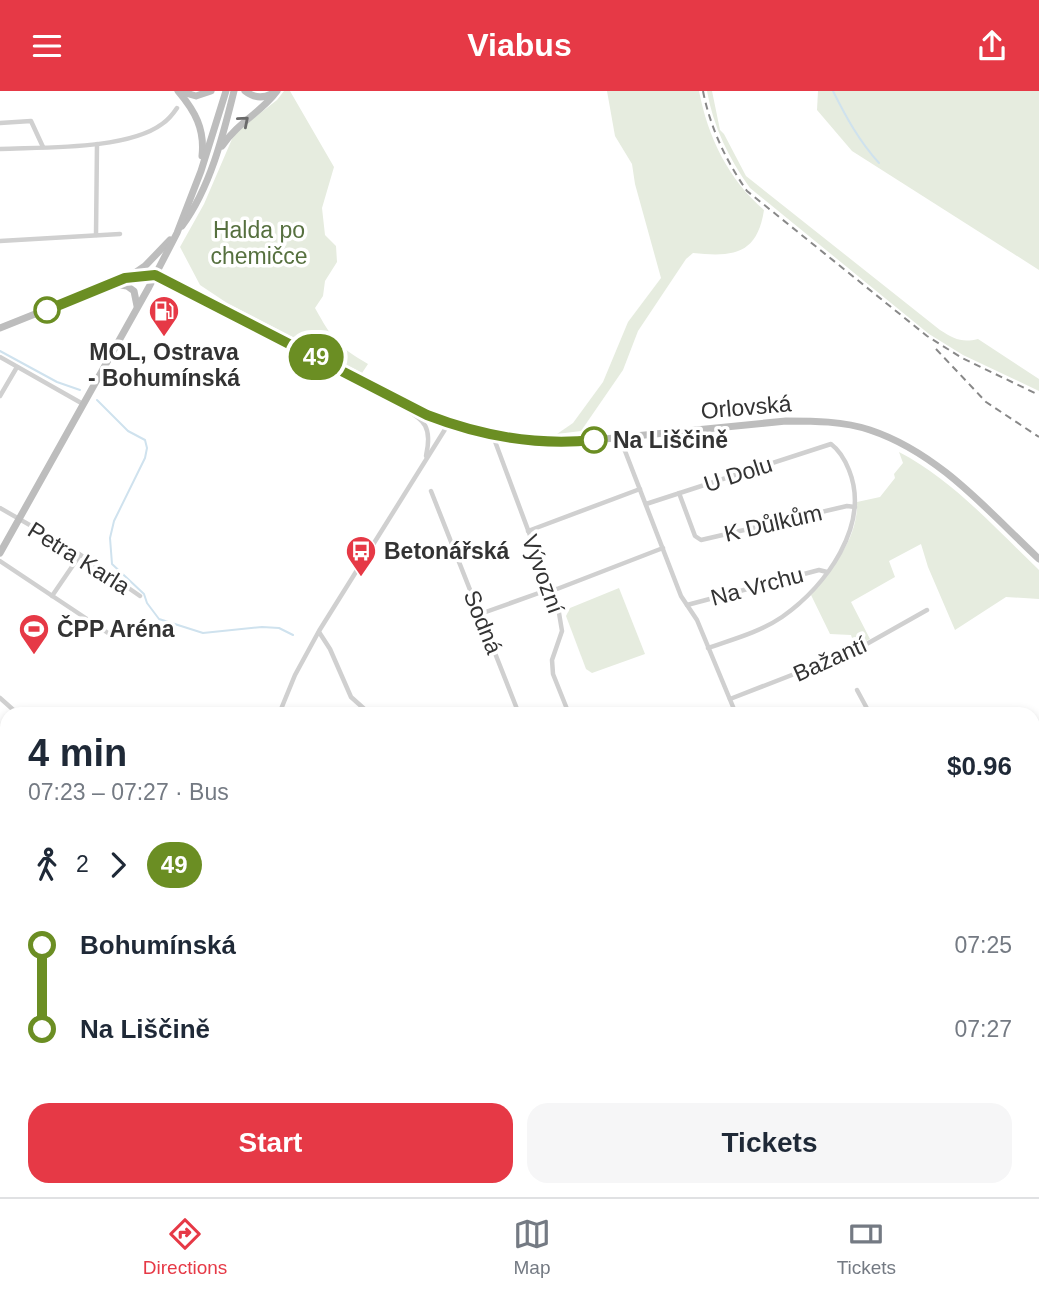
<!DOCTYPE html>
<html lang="en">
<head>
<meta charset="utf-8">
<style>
	:root { --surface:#fff; --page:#f6f6f7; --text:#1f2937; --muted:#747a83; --line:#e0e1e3; --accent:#e63946 }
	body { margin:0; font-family:Helvetica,sans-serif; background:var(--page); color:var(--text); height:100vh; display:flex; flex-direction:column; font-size:26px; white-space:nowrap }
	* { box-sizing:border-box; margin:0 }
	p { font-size:23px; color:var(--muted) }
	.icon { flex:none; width:38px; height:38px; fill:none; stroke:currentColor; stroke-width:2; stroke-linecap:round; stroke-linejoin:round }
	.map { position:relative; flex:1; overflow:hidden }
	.drawer { position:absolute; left:0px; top:616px; width:1040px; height:490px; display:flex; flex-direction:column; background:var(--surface); border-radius:21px 21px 0 0; box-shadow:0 4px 10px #0003 }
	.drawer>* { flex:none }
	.badge { padding:0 14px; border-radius:23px; font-size:24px; line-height:46px }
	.map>.badge { position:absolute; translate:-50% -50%; box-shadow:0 0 0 4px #fff }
	.legs { display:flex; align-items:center; gap:10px; height:77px; padding:0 28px; font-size:23px }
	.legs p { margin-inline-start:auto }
	.overview { display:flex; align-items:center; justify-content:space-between; height:119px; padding:0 28px }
	h1 { font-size:38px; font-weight:700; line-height:52px }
	.action { display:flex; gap:14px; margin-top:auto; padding:14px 28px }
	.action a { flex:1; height:80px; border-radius:21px; background:var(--accent); color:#fff; font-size:28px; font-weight:700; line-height:80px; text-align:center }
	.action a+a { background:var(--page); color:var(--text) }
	ul { padding:0 28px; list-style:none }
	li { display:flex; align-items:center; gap:24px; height:84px; font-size:26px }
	li i { display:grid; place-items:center; width:10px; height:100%; margin:0 9px; background:currentColor }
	li i::after { content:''; width:18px; height:18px; margin:-9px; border:5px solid; border-radius:50%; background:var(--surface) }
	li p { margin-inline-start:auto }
	li:first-child i { background:linear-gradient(#0000 50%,currentColor 0) }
	li:last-child i { background:linear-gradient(currentColor 50%,#0000 0) }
	header { display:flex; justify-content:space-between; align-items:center; height:91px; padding:0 28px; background:var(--accent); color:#fff; font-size:32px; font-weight:700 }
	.dock { display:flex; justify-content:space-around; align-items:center; height:98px; border-top:2px solid var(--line); background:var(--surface); font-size:19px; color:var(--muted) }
	.dock a { display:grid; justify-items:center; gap:4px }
	.dock .active { color:var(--accent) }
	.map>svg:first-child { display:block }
</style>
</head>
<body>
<header><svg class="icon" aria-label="menu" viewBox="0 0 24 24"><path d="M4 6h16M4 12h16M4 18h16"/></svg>Viabus<svg class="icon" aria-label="share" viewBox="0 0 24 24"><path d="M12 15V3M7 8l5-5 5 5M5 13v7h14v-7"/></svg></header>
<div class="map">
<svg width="1039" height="1106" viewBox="0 0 1039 1106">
	<rect width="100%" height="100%" fill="#fff"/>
	<g fill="#e6ecdf">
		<path d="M284 0H290L334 76 322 117 325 144 336 155 337 171 325 190 323 205 315 217C333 249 336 254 368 273L362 282 227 212 200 194 180 156 204 113 232 48 241 37 277 9Z"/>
		<path d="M607 0H699C708 46 728 88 764 119 757 164 733 166 693 162L686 168 638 240 623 279 581 340 557 343 573 332 603 291 628 231 661 187 635 93 632 73 615 45Z"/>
		<path d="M707 0H712L720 39 724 43 746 85 940 239C954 248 962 252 978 248L1039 288V300L963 264 929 243 750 97C729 68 713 35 707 0Z"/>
		<path d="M818 0H1039V179L852 60 817 19Z"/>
		<path d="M899 361C953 389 996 438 1039 479V508L1006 506 955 539 928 476 921 453 889 470 895 486 851 511 870 548 855 556 851 544 830 543 811 504C833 476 858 448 857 411L880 406 895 387 894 383 903 372Z"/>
		<path d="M619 497 645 563 592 582 586 578 566 525 570 517Z"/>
		<path d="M1039 660V1106H980L978 1099H1032V664Z"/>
		<path d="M7 705V762L0 754V716Z"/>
		<path d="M0 864 7 866V941L0 939Z"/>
		<path d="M543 1099H718L720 1106H547Z"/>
		<path d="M832 1099H901L861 1106H832Z"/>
	</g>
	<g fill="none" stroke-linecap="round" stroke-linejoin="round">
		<g stroke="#cfe2ee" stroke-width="2">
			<path d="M833 0C846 26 859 50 879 72"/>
			<path d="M0 260 57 291 80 299"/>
			<path d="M97 309 128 340 145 349 147 357 145 367 114 430 110 447 112 473 144 503 147 512 159 528 203 542 262 536 279 537 293 544"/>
			<path d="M1032 677 1039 670"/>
			<path d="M550 1099V1102L554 1106"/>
		</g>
		<g stroke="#d0d0d0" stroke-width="4.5">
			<path d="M0 32 31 30 43 56"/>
			<path d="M0 58C43 56 127 59 162 33 168 29 173 23 177 17"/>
			<path d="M96 144 97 53"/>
			<path d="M0 150 120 143"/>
			<path d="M0 266 83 313"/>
			<path d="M0 305 17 276"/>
			<path d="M389 307C415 328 435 325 426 365"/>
			<path d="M493 345 559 522 562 540 552 569 553 583 569 623"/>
			<path d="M620 347 681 505 697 529 736 623"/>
			<path d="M431 400 519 623"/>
			<path d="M679 402 695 445 701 449 847 415 855 416"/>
			<path d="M646 413 831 353C839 359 845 369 849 379 871 434 826 495 782 526 760 541 734 548 708 557"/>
			<path d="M0 417 75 460 140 505"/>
			<path d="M528 440 640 398"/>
			<path d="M0 470 114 546"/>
			<path d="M52 505 80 464"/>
			<path d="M687 514 819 479 827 481"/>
			<path d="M480 523 550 498H557L663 457"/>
			<path d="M319 541 330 558 351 606 370 623"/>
			<path d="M857 599 870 623"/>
			<path d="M0 607 18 623"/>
			<path d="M730 608 856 559 927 519"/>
			<path d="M279 623 295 584 319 540 449 332"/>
			<path d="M0 705 7 695"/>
			<path d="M0 765 7 773"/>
			<path d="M1032 835 1039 830"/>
			<path d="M0 985 7 975"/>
			<path d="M0 1024 7 1028"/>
			<path d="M0 1087 7 1091"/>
			<path d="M19 1099 30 1106"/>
			<path d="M119 1099 130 1106"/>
			<path d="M354 1099V1106"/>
			<path d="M721 1099 723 1106"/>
			<path d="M782 1099V1106"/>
			<path d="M829 1099V1106"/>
			<path d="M32 1106 37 1099"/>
			<path d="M136 1106 139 1099"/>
			<path d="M221 1106 223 1099"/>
			<path d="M371 1106 373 1099"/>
			<path d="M740 1106 764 1099"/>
		</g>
		<g stroke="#bdbdbd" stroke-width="7">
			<path d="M178 0C195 20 205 38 202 65"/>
			<path d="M245 0C254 7 263 8 273 2"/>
			<path d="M182 1 196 5 211 0"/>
			<path d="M222 55C239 30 261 22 277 0"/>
			<path d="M182 135C210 97 223 45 234 0"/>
			<path d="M132 184 145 175 170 149"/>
			<path d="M114 193 127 195 134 200 137 215"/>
			<path d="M0 237 125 187 155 184 427 324 470 339 507 348 538 351 584 350 786 330C814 330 843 330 870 339 939 362 988 420 1039 468"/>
			<path d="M0 462 149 196 177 142 201 80 226 0"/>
		</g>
		<g stroke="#888" stroke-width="2" stroke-dasharray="7 5" stroke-linecap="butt">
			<path d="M703 0C710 36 726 70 747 100L927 245 962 267 1039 304"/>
			<path d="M936 258 986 311 1039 346"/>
		</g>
	</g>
	<defs><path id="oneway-chevron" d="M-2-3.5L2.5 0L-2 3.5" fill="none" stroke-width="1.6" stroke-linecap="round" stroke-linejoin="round" transform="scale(1.75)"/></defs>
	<use stroke="#6a6a6a" href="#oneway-chevron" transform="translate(244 30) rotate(-41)"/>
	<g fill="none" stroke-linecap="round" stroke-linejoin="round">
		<g stroke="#fff" stroke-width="16">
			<path id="line-1" d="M47 219 125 187 155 184 427 324C481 345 536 355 594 349"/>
		</g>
		<use href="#line-1" stroke="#6b8e23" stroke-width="10"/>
	</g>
	<defs>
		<g id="fuel-pin" transform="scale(1.575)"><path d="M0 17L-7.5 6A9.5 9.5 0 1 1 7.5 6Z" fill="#e63946" stroke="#fff"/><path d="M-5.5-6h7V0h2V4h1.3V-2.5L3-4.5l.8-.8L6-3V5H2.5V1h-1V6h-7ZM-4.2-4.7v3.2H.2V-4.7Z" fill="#fff"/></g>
		<g id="bus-pin" transform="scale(1.575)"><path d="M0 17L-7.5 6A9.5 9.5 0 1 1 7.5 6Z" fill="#e63946" stroke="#fff"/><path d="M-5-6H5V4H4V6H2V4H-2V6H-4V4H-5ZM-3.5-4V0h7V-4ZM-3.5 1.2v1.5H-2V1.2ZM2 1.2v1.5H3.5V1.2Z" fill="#fff"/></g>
		<g id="stadium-pin" transform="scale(1.575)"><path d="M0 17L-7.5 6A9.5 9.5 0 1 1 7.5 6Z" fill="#e63946" stroke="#fff"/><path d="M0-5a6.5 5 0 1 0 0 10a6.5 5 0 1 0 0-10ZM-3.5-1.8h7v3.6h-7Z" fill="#fff"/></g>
	</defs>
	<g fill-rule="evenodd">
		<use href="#fuel-pin" x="164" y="220"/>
		<use href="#bus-pin" x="361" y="460"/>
		<use href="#stadium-pin" x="34" y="538"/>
	</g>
	<g fill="#fff" stroke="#6b8e23" stroke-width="3.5">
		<circle cx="47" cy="219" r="12"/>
		<circle cx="594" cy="349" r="12"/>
	</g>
	<g text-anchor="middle" stroke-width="7" stroke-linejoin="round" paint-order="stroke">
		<g font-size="23" fill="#56703f" stroke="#fff">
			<text x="259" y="147">Halda po<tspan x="259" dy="26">chemičce</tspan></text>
		</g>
		<g font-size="23" font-weight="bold" fill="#333" stroke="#fff" text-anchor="start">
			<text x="164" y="269" text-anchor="middle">MOL, Ostrava<tspan x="164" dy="26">- Bohumínská</tspan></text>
			<text x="384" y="468">Betonářská</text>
			<text x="57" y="546">ČPP Aréna</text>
		</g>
		<g font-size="23" fill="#333" stroke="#fff">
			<text transform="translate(746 316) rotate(-5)" y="8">Orlovská</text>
			<text transform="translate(738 383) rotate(-18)" y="8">U Dolu</text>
			<text transform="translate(773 432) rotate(-13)" y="8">K Důlkům</text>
			<text transform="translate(79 467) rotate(32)" y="8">Petra Karla</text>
			<text transform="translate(543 483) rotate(70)" y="8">Vývozní</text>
			<text transform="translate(757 495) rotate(-15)" y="8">Na Vrchu</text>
			<text transform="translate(483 531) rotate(68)" y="8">Sodná</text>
			<text transform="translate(830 568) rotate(-24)" y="8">Bažantí</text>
		</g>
		<g font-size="23" font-weight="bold" fill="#333" stroke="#fff" text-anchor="start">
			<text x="613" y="357">Na Liščině</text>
		</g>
	</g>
</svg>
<b class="badge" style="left:316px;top:266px;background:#6b8e23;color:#fff">49</b>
<section class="drawer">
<div class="overview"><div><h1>4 min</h1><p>07:23 – 07:27 · Bus</p></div><b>$0.96</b></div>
<div class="legs"><svg class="icon" aria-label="walk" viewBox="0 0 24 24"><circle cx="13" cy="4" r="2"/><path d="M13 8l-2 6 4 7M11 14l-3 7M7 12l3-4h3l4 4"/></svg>2<svg class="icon" aria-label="forward" viewBox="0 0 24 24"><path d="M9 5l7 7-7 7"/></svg><b class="badge" style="background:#6b8e23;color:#fff">49</b></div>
<ul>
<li><i style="color:#6b8e23"></i><b>Bohumínská</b><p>07:25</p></li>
<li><i style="color:#6b8e23"></i><b>Na Liščině</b><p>07:27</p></li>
</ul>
<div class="action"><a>Start</a><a>Tickets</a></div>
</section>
</div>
<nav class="dock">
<a class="active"><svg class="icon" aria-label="directions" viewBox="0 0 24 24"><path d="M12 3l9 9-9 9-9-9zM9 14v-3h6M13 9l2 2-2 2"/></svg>Directions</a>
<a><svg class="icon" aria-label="map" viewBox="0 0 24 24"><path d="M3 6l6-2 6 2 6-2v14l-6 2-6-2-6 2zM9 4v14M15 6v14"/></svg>Map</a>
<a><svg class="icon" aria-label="tickets" viewBox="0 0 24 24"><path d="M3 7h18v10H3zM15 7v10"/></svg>Tickets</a>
</nav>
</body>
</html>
